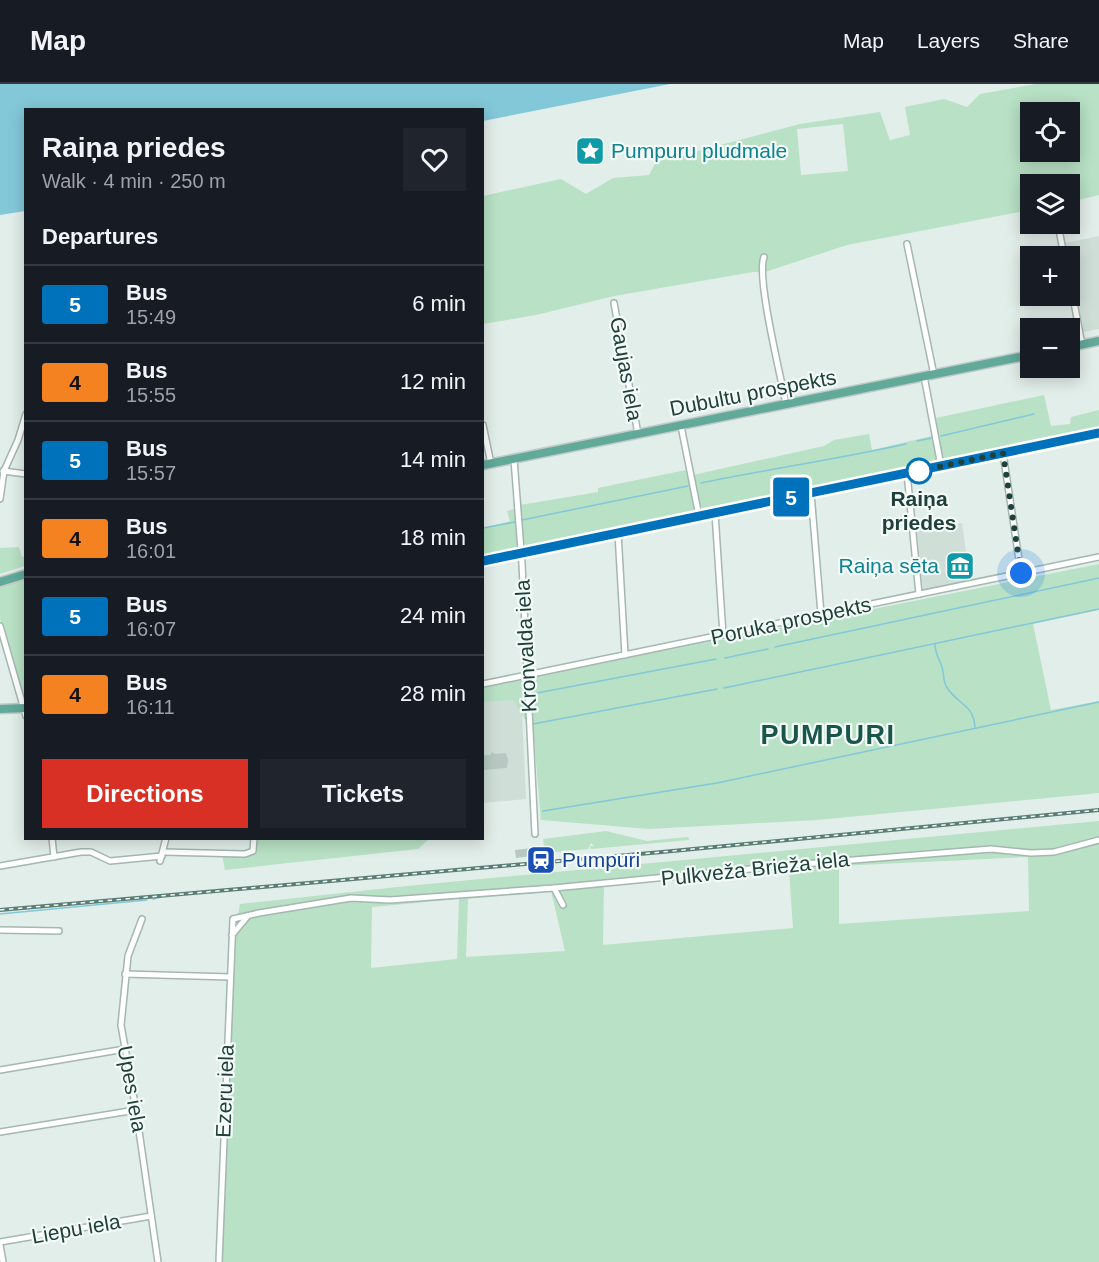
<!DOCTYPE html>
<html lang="en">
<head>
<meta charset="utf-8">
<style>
	:root { --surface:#171b24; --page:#20242c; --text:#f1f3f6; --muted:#9ea1a6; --line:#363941; --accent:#d93025 }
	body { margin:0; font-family:Helvetica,sans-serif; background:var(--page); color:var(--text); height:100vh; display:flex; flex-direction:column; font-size:22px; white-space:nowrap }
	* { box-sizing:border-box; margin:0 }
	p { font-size:20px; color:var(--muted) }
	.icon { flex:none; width:33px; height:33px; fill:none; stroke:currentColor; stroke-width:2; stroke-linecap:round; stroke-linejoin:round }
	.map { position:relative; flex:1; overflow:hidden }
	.side { position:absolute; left:24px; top:24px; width:460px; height:732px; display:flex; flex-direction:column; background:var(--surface); border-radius:0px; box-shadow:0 3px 15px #0003 }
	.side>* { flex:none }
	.badge { padding:0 12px; border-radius:4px; font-size:21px; line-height:39px }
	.tools { position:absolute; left:1020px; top:18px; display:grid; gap:12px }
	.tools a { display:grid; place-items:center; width:60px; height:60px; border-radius:0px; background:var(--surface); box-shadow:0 3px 15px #0003; font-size:30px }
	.you { position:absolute; width:30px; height:30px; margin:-15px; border:4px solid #fff; border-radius:50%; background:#1a73e8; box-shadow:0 0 0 9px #1a73e833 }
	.map>.badge { position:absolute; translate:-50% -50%; box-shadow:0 0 0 3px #fff }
	h2 { padding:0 18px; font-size:22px; line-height:54px }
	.round { display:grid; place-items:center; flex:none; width:63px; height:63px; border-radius:0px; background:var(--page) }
	.overview { display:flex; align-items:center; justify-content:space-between; height:102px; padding:0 18px }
	h1 { font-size:28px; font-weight:800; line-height:45px }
	.primary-button { display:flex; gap:12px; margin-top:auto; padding:12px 18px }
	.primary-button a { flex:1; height:69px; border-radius:0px; background:var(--accent); color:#fff; font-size:24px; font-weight:800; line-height:69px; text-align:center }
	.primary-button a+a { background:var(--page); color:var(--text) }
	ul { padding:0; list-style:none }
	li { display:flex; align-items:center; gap:18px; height:78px; padding:0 18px; border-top:2px solid var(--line) }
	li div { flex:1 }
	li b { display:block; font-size:22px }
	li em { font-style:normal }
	li .badge { min-width:66px; font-weight:700; text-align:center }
	header { display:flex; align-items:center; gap:36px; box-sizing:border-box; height:84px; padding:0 30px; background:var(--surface); border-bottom:2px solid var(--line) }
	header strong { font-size:28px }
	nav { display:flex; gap:33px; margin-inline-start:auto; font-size:21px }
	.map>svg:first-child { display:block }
</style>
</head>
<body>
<header>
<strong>Map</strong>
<nav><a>Map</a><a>Layers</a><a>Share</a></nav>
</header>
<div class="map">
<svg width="1099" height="1178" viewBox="0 0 1099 1178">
	<rect width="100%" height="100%" fill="#e2eee9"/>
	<g fill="#d0ded8">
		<path d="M1099 152V245L1083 248 1065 159Z"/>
		<path d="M962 439 970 497 923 506 917 447Z"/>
		<path d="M521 605 526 715 483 719V606Z"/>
	</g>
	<g fill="#b8e1c5" fill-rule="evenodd">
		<path d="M1036 0H1099V111L1070 118V100H1030V126L847 161 765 188H753L614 212 536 231 483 240V112L561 95 586 110 613 94 649 91 656 78 800 40 880 28 890 56 910 51 905 23 944 15 967 23 980 10ZM1030 28H1070V68H1030ZM843 40 848 87 801 91 797 45Z"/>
		<path d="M1044 311 1051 342 1070 340 1071 333 1099 326V346L945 377 943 376 936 334Z"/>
		<path d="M869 350 872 366 932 352 937 376 936 380 706 428 699 420 693 391 824 362 834 356Z"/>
		<path d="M686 386 694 422 693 430 530 464 523 458 520 421 598 408V404Z"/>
		<path d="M514 425 518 464 483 474V444L510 437 507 427Z"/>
		<path d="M19 463 22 473 25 472V482L0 490V464Z"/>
		<path d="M1099 480V526L1033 540 1051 626 1099 617V709L817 736 649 745 541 736 533 643 529 641 527 659 526 637 513 616 483 618V603Z"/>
		<path d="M25 493V618L0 535V502Z"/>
		<path d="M1099 737V1178H222L233 859 240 820 407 802ZM1028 773 1029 827 839 840V782ZM789 785 793 844 603 861 604 802ZM551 807 565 867 466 873 468 815ZM459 815 457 875 371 884 372 823Z"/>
		<path d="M606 747 647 757 688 753 689 756 591 765 590 762H594L591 759 588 765 545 769 543 755Z"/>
		<path d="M254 755H429L418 765 225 786 222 770 253 767Z"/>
	</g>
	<path fill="#83c8d9" d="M0 0H670L483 37V26H26L25 127 0 131Z"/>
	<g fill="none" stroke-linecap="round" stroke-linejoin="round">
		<g stroke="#83c8d9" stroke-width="1.5">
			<path d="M941 352 1034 330"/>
			<path d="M917 357 932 354"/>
			<path d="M701 399C770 385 838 375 906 360"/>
			<path d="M522 436 688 402"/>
			<path d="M483 444 515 438"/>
			<path d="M935 560C935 570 939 574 942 583 944 589 943 596 946 602 957 621 973 619 975 643"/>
			<path d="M775 563 1099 494"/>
			<path d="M725 574 768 565"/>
			<path d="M724 604 1099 525"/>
			<path d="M537 609 716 575"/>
			<path d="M533 640 717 605"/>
			<path d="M543 727 717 699 1099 618"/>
			<path d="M153 815 161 813"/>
			<path d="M0 830 147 816"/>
		</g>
	</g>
	<g fill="#b7c9c2">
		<path d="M492 668 495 670 506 669 508 676 507 684 483 686V671H490Z"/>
		<path d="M541 763 542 771 516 774 515 766Z"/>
	</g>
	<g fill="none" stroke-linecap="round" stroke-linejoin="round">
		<g stroke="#a4b7b1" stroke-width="8">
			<g id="street">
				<path d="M1058 140 1064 172"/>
				<path d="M907 160 934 291"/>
				<path d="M764 173C756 193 781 293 786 320"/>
				<path d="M1070 197 1082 261"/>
				<path d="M614 219 638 350"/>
				<path d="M924 292 941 382"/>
				<path d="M483 341 491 380"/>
				<path d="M681 342 699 432"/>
				<path d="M1003 369 1021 489"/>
				<path d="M514 375 522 480 535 750"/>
				<path d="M3 387 26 390"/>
				<path d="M907 389 919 510"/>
				<path d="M811 409 821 530"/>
				<path d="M0 415 4 387 18 356 26 330"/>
				<path d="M715 429 723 551"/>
				<path d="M618 449 625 571"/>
				<path d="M0 542 26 632"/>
				<path d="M483 600 1099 473"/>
				<path d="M52 754 54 773"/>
				<path d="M163 768 245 770 253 767 254 754"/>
				<path d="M160 777 166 754"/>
				<path d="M0 782 81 768H91L110 777 162 772"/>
				<path d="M554 804 563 821"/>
				<path d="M142 835 128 872 121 941 136 1026 158 1178"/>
				<path d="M0 846 59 847"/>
				<path d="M232 851 247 833"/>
				<path d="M125 890 230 893"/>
				<path d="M0 986 125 965"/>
				<path d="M0 1048 136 1026"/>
				<path d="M0 1158 151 1132"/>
				<path d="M0 1161 3 1178"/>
				<path d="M219 1178 233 835 259 829 351 814 390 816 554 804 791 781 991 765 1031 769 1054 768 1099 756"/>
			</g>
		</g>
		<g stroke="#c0cac8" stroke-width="11">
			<g id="primary">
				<path d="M1070 263 1099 257"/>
				<path d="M483 381 1030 271"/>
				<path d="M483 477 1099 349"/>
				<path d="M0 498 26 490"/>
				<path d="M0 625 26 624"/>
			</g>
		</g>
		<use href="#street" stroke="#fff" stroke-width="5"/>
		<use href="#primary" stroke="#61a999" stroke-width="8"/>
		<g stroke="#5a7d75" stroke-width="4">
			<path id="rail" d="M0 826 662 768 1099 726"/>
		</g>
		<use href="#rail" stroke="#f3faf7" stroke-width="1.5" stroke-dasharray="4.5" stroke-linecap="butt"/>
	</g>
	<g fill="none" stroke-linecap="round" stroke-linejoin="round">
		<g stroke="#fff" stroke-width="14">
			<path id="line" d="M483 477 1099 349"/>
		</g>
		<use href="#line" stroke="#0072bc" stroke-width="9"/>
		<path stroke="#1f413a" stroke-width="6" stroke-dasharray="0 10.8" d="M919 387 1003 369 1021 489"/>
	</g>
	<defs>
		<g id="sight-square" transform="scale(1.5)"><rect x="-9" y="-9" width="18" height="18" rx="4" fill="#0f9aa8" stroke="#f3faf7"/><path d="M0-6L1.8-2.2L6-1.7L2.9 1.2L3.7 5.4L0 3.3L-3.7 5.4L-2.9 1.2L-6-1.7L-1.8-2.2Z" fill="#fff"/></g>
		<g id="museum-square" transform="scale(1.5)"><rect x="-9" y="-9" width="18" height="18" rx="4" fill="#0f9aa8" stroke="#f3faf7"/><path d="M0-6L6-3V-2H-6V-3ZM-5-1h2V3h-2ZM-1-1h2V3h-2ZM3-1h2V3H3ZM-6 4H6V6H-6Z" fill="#fff"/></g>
		<g id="station-square" transform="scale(1.5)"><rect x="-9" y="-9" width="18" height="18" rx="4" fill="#1a4fb4" stroke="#f3faf7"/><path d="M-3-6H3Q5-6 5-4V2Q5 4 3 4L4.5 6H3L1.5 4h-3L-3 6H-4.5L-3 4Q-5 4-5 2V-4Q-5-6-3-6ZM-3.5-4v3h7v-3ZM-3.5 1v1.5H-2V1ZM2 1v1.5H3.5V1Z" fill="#fff"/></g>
	</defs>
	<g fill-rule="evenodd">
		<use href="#sight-square" x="590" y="67"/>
		<use href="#museum-square" x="960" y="482"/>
		<use href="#station-square" x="541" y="776"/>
	</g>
	<circle fill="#fff" stroke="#0072bc" stroke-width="3" cx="919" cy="387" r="12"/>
	<g text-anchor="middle" stroke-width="4.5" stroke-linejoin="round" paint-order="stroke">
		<g font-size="21" fill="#0d838f" stroke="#f3faf7" text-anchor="start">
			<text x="611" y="74">Pumpuru pludmale</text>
			<text x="939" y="489" text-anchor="end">Raiņa sēta</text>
		</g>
		<g font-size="21" fill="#1f413a" stroke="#f3faf7">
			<text transform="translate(626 285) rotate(80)" y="7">Gaujas iela</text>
			<text transform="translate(753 309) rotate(-11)" y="7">Dubultu prospekts</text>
			<text transform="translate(791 537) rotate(-12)" y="7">Poruka prospekts</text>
			<text transform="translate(526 562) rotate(-93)" y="7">Kronvalda iela</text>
			<text transform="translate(755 785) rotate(-6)" y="7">Pulkveža Brieža iela</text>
			<text transform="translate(132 1005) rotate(80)" y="7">Upes iela</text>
			<text transform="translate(225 1007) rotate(-88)" y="7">Ezeru iela</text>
			<text transform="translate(76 1145) rotate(-10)" y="7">Liepu iela</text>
		</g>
		<g font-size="21" font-weight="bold" fill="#1f413a" stroke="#f3faf7">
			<text x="919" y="422">Raiņa<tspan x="919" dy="24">priedes</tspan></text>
		</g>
		<g font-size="21" fill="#164399" stroke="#f3faf7" text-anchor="start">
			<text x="562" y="783">Pumpuri</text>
		</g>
		<g font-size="27" font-weight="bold" letter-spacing="1.5" fill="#19564a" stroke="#f3faf7">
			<text x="828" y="660">PUMPURI</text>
		</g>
	</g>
</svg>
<div class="tools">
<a><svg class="icon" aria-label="locate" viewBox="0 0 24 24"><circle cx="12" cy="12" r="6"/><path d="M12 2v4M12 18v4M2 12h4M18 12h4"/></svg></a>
<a><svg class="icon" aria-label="layers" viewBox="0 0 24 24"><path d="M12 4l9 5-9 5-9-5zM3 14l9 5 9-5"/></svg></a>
<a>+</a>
<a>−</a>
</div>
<div class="you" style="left:1021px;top:489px"></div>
<b class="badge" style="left:791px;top:413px;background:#0072bc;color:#fff">5</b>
<section class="side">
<div class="overview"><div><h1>Raiņa priedes</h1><p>Walk · 4 min · 250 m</p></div><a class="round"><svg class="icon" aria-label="heart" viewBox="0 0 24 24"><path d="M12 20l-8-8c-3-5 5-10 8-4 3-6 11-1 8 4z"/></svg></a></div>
<h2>Departures</h2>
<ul>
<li><span class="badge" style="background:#0072bc;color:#fff">5</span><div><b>Bus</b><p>15:49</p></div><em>6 min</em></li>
<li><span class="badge" style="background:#f58220;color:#111">4</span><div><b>Bus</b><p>15:55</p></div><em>12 min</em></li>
<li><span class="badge" style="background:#0072bc;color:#fff">5</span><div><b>Bus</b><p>15:57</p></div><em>14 min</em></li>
<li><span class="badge" style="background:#f58220;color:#111">4</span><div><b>Bus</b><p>16:01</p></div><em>18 min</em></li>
<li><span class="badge" style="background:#0072bc;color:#fff">5</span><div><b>Bus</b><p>16:07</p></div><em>24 min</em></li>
<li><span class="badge" style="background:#f58220;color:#111">4</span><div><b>Bus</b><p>16:11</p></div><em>28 min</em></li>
</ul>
<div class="primary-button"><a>Directions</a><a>Tickets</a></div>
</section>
</div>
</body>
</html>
